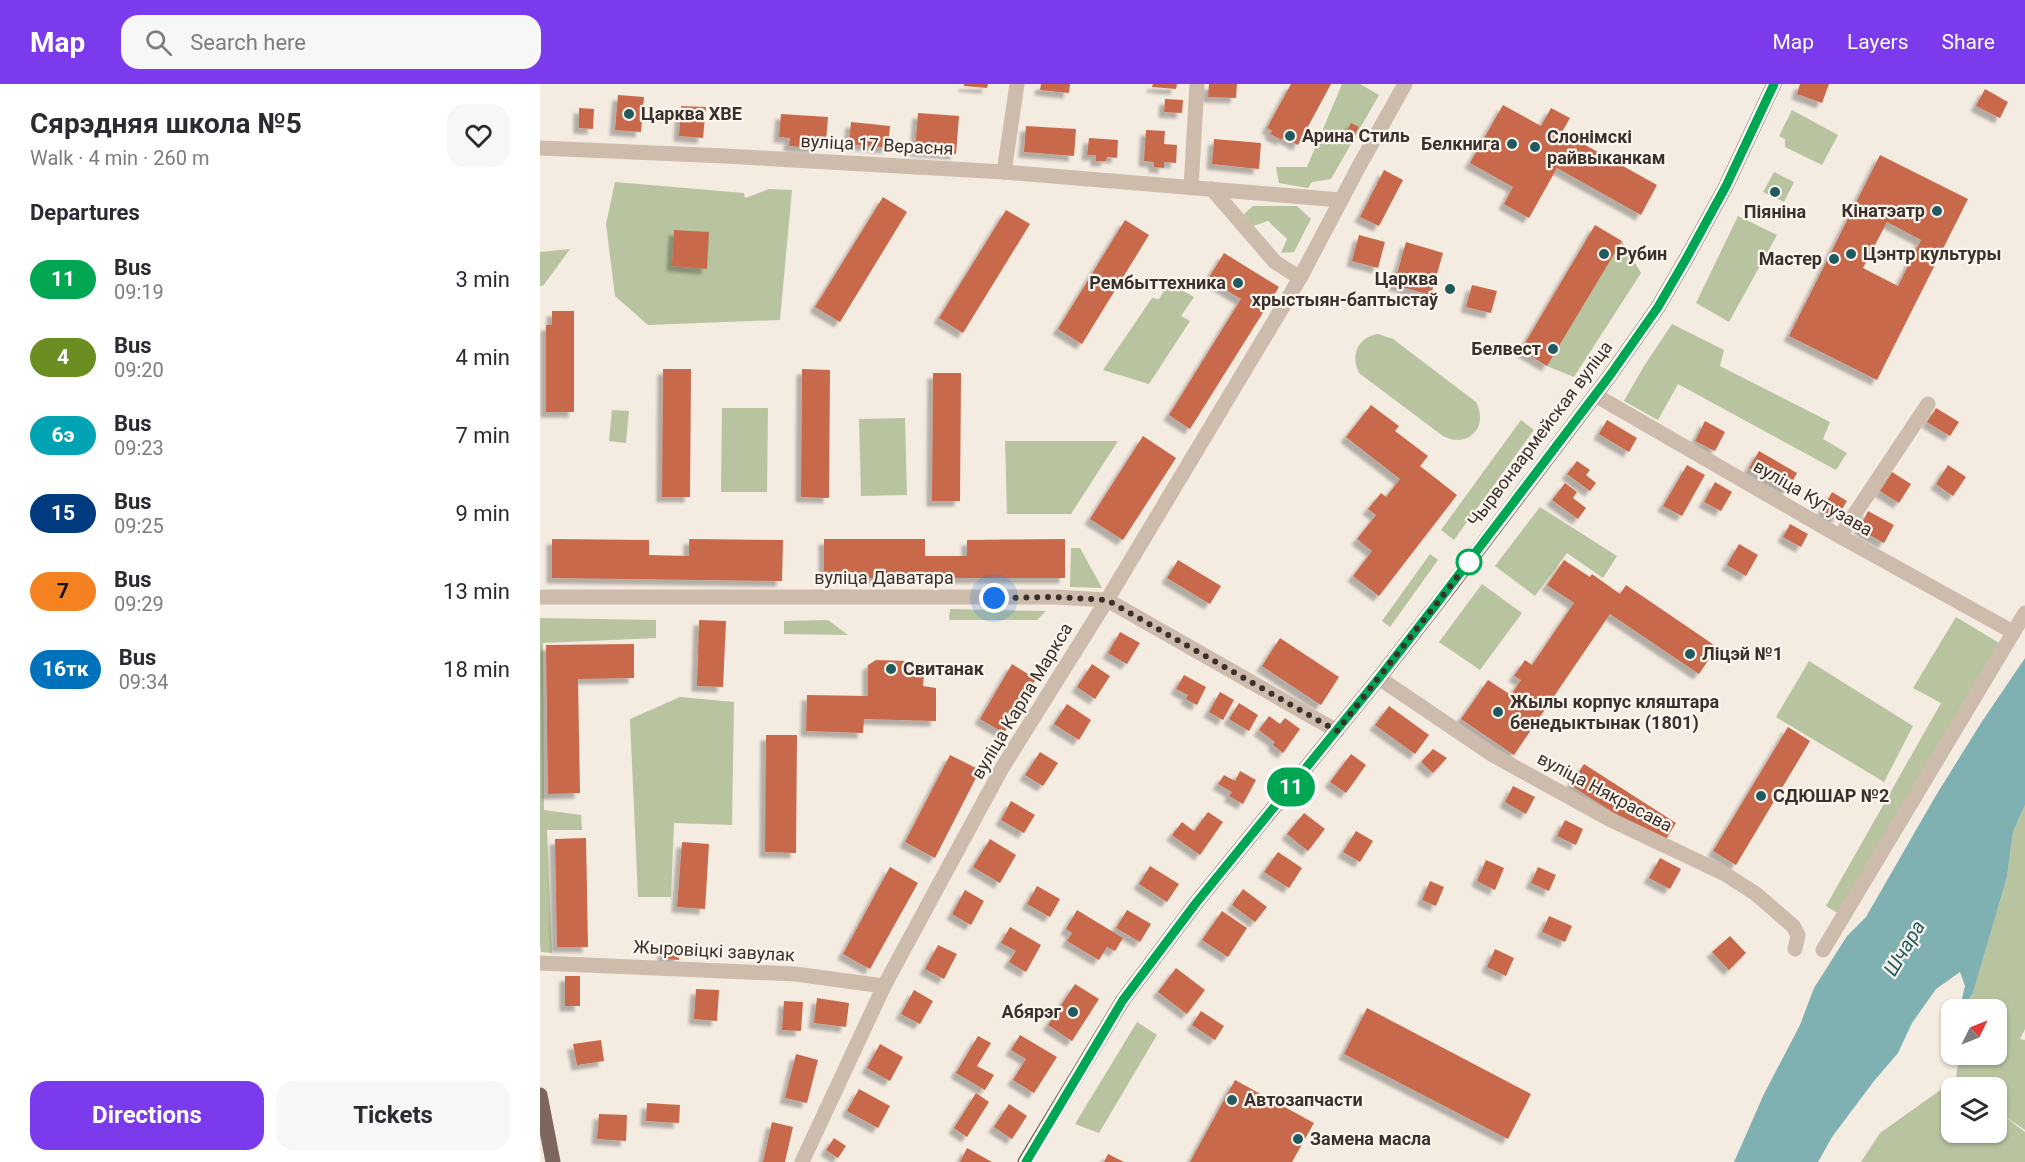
<!DOCTYPE html>
<html lang="en">
<head>
<meta charset="utf-8">
<style>
	:root { --surface:#fff; --page:#f7f7f7; --text:#2b2b33; --muted:#7c7c81; --accent:#7c3aed }
	body { margin:0; font-family:Roboto,sans-serif; background:var(--page); color:var(--text); height:100vh; display:flex; flex-direction:column; font-size:22px; white-space:nowrap }
	* { box-sizing:border-box; margin:0 }
	p { font-size:20px; color:var(--muted) }
	.icon { flex:none; width:33px; height:33px; fill:none; stroke:currentColor; stroke-width:2; stroke-linecap:round; stroke-linejoin:round }
	.map { position:relative; flex:1; overflow:hidden }
	.sheet { display:flex; flex-direction:column; background:var(--surface); width:540px }
	.sheet>* { flex:none }
	.badge { padding:0 12px; border-radius:20px; font-size:21px; line-height:39px }
	.needle { width:39px; rotate:47deg }
	.tools { position:absolute; left:1401px; top:915px; display:grid; gap:12px }
	.tools a { display:grid; place-items:center; width:66px; height:66px; border-radius:12px; background:var(--surface); box-shadow:0 2px 4px #0004; font-size:30px }
	.you { position:absolute; width:30px; height:30px; margin:-15px; border:4px solid #fff; border-radius:50%; background:#1a73e8; box-shadow:0 0 0 9px #1a73e833 }
	.map>.badge { position:absolute; translate:-50% -50%; box-shadow:0 0 0 3px #fff }
	h2 { padding:0 30px; font-size:22px; line-height:54px }
	.round { display:grid; place-items:center; flex:none; width:63px; height:63px; border-radius:18px; background:var(--page) }
	.head { display:flex; align-items:center; justify-content:space-between; height:102px; padding:0 30px }
	h1 { font-size:28px; font-weight:700; line-height:45px }
	.cta { display:flex; gap:12px; margin-top:auto; padding:12px 30px }
	.cta a { flex:1; height:69px; border-radius:18px; background:var(--accent); color:#fff; font-size:24px; font-weight:700; line-height:69px; text-align:center }
	.cta a+a { background:var(--page); color:var(--text) }
	ul { padding:0; list-style:none }
	li { display:flex; align-items:center; gap:18px; height:78px; padding:0 30px }
	li div { flex:1 }
	li b { display:block; font-size:22px }
	li em { font-style:normal }
	li .badge { min-width:66px; font-weight:700; text-align:center }
	header { display:flex; align-items:center; gap:36px; box-sizing:border-box; height:84px; padding:0 30px; background:var(--accent); color:#fff }
	header strong { font-size:28px }
	nav { display:flex; gap:33px; margin-inline-start:auto; font-size:21px }
	.search { width:420px; height:54px; background:var(--page); display:flex; align-items:center; gap:15px; box-sizing:border-box; padding:0 21px; border-radius:18px; color:var(--muted); font-size:22px }
	main { display:flex; flex:1; min-height:0 }
	.map>svg:first-child { display:block }
</style>
</head>
<body>
<header>
<strong>Map</strong>
<div class="search"><svg class="icon" aria-label="search" viewBox="0 0 24 24"><circle cx="10" cy="10" r="6"/><path d="M15 15l6 6"/></svg>Search here</div>
<nav><a>Map</a><a>Layers</a><a>Share</a></nav>
</header>
<main>
<section class="sheet">
<div class="head"><div><h1>Сярэдняя школа №5</h1><p>Walk · 4 min · 260 m</p></div><a class="round"><svg class="icon" aria-label="heart" viewBox="0 0 24 24"><path d="M12 20l-8-8c-3-5 5-10 8-4 3-6 11-1 8 4z"/></svg></a></div>
<h2>Departures</h2>
<ul>
<li><span class="badge" style="background:#00a651;color:#fff">11</span><div><b>Bus</b><p>09:19</p></div><em>3 min</em></li>
<li><span class="badge" style="background:#6b8e23;color:#fff">4</span><div><b>Bus</b><p>09:20</p></div><em>4 min</em></li>
<li><span class="badge" style="background:#00a3b4;color:#fff">6э</span><div><b>Bus</b><p>09:23</p></div><em>7 min</em></li>
<li><span class="badge" style="background:#003b80;color:#fff">15</span><div><b>Bus</b><p>09:25</p></div><em>9 min</em></li>
<li><span class="badge" style="background:#f58220;color:#111">7</span><div><b>Bus</b><p>09:29</p></div><em>13 min</em></li>
<li><span class="badge" style="background:#0072bc;color:#fff">16тк</span><div><b>Bus</b><p>09:34</p></div><em>18 min</em></li>
</ul>
<div class="cta"><a>Directions</a><a>Tickets</a></div>
</section>
<div class="map">
<svg width="1485" height="1078" viewBox="0 0 1485 1078">
	<defs>
		<filter id="shadow"><feDropShadow dx="-5.5" dy="5.5" stdDeviation="1.5" flood-color="#0004"/></filter>
	</defs>
	<rect width="100%" height="100%" fill="#f4ebe1"/>
	<g fill="#b8c4a0" fill-rule="evenodd">
		<path d="M802 0H820L839 11 791 95 772 98 768 104 739 99 736 83H767Z"/>
		<path d="M1252 26 1298 51 1282 81 1245 63V55L1239 52Z"/>
		<path d="M1234 88 1254 98 1244 118 1223 108Z"/>
		<path d="M75 98 204 109 205 114 229 105 252 106 240 236 108 241 75 212 66 140Z"/>
		<path d="M713 122H757L771 135 754 168 741 169 747 155 728 137 713 142 704 130Z"/>
		<path d="M1198 132 1237 151 1189 238 1156 219Z"/>
		<path d="M1082 157 1101 189 1034 293 1007 282Z"/>
		<path d="M30 165 3 202H0V168Z"/>
		<path d="M629 199 654 213 641 232 650 237 609 300 563 286 612 214 619 215Z"/>
		<path d="M1132 240 1184 266 1180 282 1290 338 1283 355 1307 369 1296 386 1138 300 1118 336 1084 317 1104 282Z"/>
		<path d="M838 250 853 255 936 318C949 343 928 365 903 352L819 289C810 271 818 253 838 250Z"/>
		<path d="M182 324H228L227 408H181Z"/>
		<path d="M72 326 89 327 86 359 69 357Z"/>
		<path d="M365 334 367 411 321 412 319 335Z"/>
		<path d="M981 336 994 346 914 456 901 446Z"/>
		<path d="M465 357H578L531 430H467Z"/>
		<path d="M1000 423 1077 472 1063 494 1027 469 995 512 955 482Z"/>
		<path d="M531 464H540L562 504 530 503Z"/>
		<path d="M890 470 898 476 850 543 842 537Z"/>
		<path d="M942 500 982 529 940 586 899 558Z"/>
		<path d="M410 525 506 527 497 536H409Z"/>
		<path d="M1416 533 1461 560 1299 830 1286 822 1401 619 1373 604Z"/>
		<path d="M0 534 116 536V554L3 559 4 726 41 731 42 746H7L12 869 1 868 0 860Z"/>
		<path d="M288 536 308 551 244 550V537Z"/>
		<path d="M1269 577 1373 642 1344 698 1236 633Z"/>
		<path d="M140 613 194 618 192 741 134 739 131 813H98L90 635Z"/>
		<path d="M1485 721V945L1480 955 1485 956V1046L1459 1028 1485 1048V1078H1321L1340 1049 1416 995 1419 971 1456 970V926L1426 925 1433 909 1467 793 1473 748ZM1412 1004H1456V1048H1412Z"/>
		<path d="M597 938 617 951 559 1049 535 1040Z"/>
	</g>
	<path fill="#7fb0b2" d="M1485 574V721L1473 748 1467 793 1433 909 1426 921 1421 919 1425 902 1420 888 1396 905 1372 939 1358 969 1334 997 1292 1053 1278 1078H1194L1224 1010 1260 941 1274 904 1307 852 1326 833 1395 713 1441 639Z"/>
	<g fill="#c8694b" fill-rule="evenodd" filter="url(#shadow)">
		<path d="M424 0H448L447 4 424 2Z"/>
		<path d="M501 0H530L529 9 500 6Z"/>
		<path d="M613 0H637L636 5 612 3Z"/>
		<path d="M669 0H697L696 14 668 13Z"/>
		<path d="M751 0H791L758 61 743 53 742 56 730 50 732 47 727 44Z"/>
		<path d="M1260 0H1289L1282 19 1257 10Z"/>
		<path d="M1445 5 1468 18 1460 34 1436 22Z"/>
		<path d="M78 11 104 13 101 48 75 46Z"/>
		<path d="M625 15 643 16 642 29 624 28Z"/>
		<path d="M963 21 1001 42 1011 24 1030 34 1022 48 1117 101 1101 131 1017 84 989 134 964 120 973 103 930 79Z"/>
		<path d="M141 22 166 23 163 54 139 52Z"/>
		<path d="M39 24 54 25 53 45 39 44Z"/>
		<path d="M378 29 419 32 416 70 375 67Z"/>
		<path d="M241 30 288 33 286 57H278L277 64 249 62 250 54 239 53Z"/>
		<path d="M311 38 350 42 348 64 309 60Z"/>
		<path d="M811 39 819 43 814 52 806 48Z"/>
		<path d="M486 42 536 45 534 72 484 68Z"/>
		<path d="M606 46 625 47 624 60 637 61 636 79 624 78V84L614 83V78L604 77Z"/>
		<path d="M549 54 578 56 577 74 567 73 566 77H556V71H547Z"/>
		<path d="M674 55 721 59 719 85 672 80Z"/>
		<path d="M1340 71 1428 115 1337 296 1249 252ZM1347 138 1381 156 1358 202 1323 184Z"/>
		<path d="M844 86 863 96 839 142 820 133Z"/>
		<path d="M343 113 367 128 300 238 275 223Z"/>
		<path d="M466 126 490 140 423 249 399 234Z"/>
		<path d="M585 136 609 151 542 260 518 245Z"/>
		<path d="M1055 141 1082 157 1007 282 981 266Z"/>
		<path d="M134 146 169 148 167 185 132 182Z"/>
		<path d="M819 151 845 158 838 184 812 177Z"/>
		<path d="M866 158 903 169 891 211 854 201Z"/>
		<path d="M684 169 739 203 650 345 629 331 701 215 668 195Z"/>
		<path d="M932 201 957 207 951 229 926 223Z"/>
		<path d="M12 227H34V328H6V241H12Z"/>
		<path d="M123 285H151L150 413H122Z"/>
		<path d="M262 285 290 286 289 414 261 413Z"/>
		<path d="M393 289H421L420 417H392Z"/>
		<path d="M831 321 859 342 855 347 888 372 880 382 917 411 839 512 813 492 832 467 817 455 836 431 828 425 841 409 846 413 860 395 806 353Z"/>
		<path d="M1396 324 1419 338 1410 352 1387 338Z"/>
		<path d="M1067 336 1097 354 1089 368 1059 350Z"/>
		<path d="M1165 337 1185 348 1175 367 1155 357Z"/>
		<path d="M603 352 636 374 583 456 550 435Z"/>
		<path d="M1219 367 1257 389 1248 406 1209 384Z"/>
		<path d="M1037 377 1050 386 1046 391 1056 399 1050 407 1027 390Z"/>
		<path d="M1147 381 1165 391 1142 432 1123 422Z"/>
		<path d="M1408 381 1426 393 1413 412 1396 400Z"/>
		<path d="M1352 388 1371 400 1359 419 1340 407Z"/>
		<path d="M1175 398 1192 408 1181 427 1164 418Z"/>
		<path d="M1025 399 1037 408 1033 414 1046 424 1038 435 1012 416Z"/>
		<path d="M1292 408 1307 417 1296 435 1282 427Z"/>
		<path d="M1328 427 1354 441 1344 459 1319 445Z"/>
		<path d="M1250 440 1268 450 1261 463 1243 453Z"/>
		<path d="M12 455 109 456V471L149 472V455L243 456 242 497 12 494Z"/>
		<path d="M284 455H385V472H427V456L525 455V494H284Z"/>
		<path d="M1199 460 1218 471 1206 492 1187 481Z"/>
		<path d="M638 476 681 502 670 520 627 494Z"/>
		<path d="M1024 476 1050 493 1052 490 1080 510 1086 501 1177 563 1159 590 1070 530 974 671 921 635 948 596 971 611 981 596 974 592 985 576 992 581 1034 519 1007 501Z"/>
		<path d="M159 536 186 537 183 603 157 602Z"/>
		<path d="M580 548 600 559 587 580 568 569Z"/>
		<path d="M740 554 799 593 781 621 722 582Z"/>
		<path d="M94 560V594L38 595 40 709 8 710 6 561Z"/>
		<path d="M336 576 369 577V589H384L383 602 396 604V637L324 635 323 649 266 647 267 611 328 612V581Z"/>
		<path d="M472 580 496 595 464 649 440 635Z"/>
		<path d="M552 580 570 592 555 615 537 603Z"/>
		<path d="M644 591 666 603 657 621 646 615 648 611 636 605Z"/>
		<path d="M680 608 694 616 683 636 669 628Z"/>
		<path d="M699 619 718 631 709 647 689 635Z"/>
		<path d="M527 620 551 636 539 656 514 640Z"/>
		<path d="M849 622 889 651 875 670 835 641Z"/>
		<path d="M729 632 740 640 745 634 760 645 743 669 733 661 735 658 719 646Z"/>
		<path d="M1248 643 1270 657 1196 781 1173 767Z"/>
		<path d="M226 651H257L256 769 225 768Z"/>
		<path d="M893 665 907 674 893 689 881 678Z"/>
		<path d="M500 668 518 679 503 702 485 691Z"/>
		<path d="M811 670 826 681 806 709 790 698Z"/>
		<path d="M410 671 440 686 395 774 365 758Z"/>
		<path d="M1044 680 1136 739 1123 760 1030 701Z"/>
		<path d="M700 687 716 696 703 720 689 712 692 708 678 700 684 691 695 697Z"/>
		<path d="M973 702 995 713 986 730 965 718Z"/>
		<path d="M471 717 495 731 484 749 461 736Z"/>
		<path d="M668 728 683 738 660 771 632 751 642 738 654 747Z"/>
		<path d="M764 729 785 745 768 767 747 750Z"/>
		<path d="M1025 736 1043 745 1036 761 1017 752Z"/>
		<path d="M816 747 833 757 820 778 803 768Z"/>
		<path d="M46 754 48 863H17L15 755Z"/>
		<path d="M450 755 476 771 460 799 433 783Z"/>
		<path d="M142 758 169 760 165 825 137 823Z"/>
		<path d="M738 768 762 784 749 804 724 788Z"/>
		<path d="M1120 774 1141 785 1130 805 1109 794Z"/>
		<path d="M946 776 964 784 955 806 937 797Z"/>
		<path d="M610 782 639 800 627 818 599 800Z"/>
		<path d="M350 783 378 799 330 885 303 870Z"/>
		<path d="M998 783 1016 791 1009 807 991 799Z"/>
		<path d="M890 797 904 803 896 822 882 816Z"/>
		<path d="M497 802 520 815 510 833 487 820Z"/>
		<path d="M703 805 727 823 715 838 692 821Z"/>
		<path d="M425 806 444 817 431 841 412 830Z"/>
		<path d="M537 826 583 854 575 867 567 863 559 876 527 857 532 849 526 845Z"/>
		<path d="M587 826 611 840 600 858 576 844Z"/>
		<path d="M682 827 707 844 688 873 662 856Z"/>
		<path d="M1009 832 1032 842 1025 858 1002 848Z"/>
		<path d="M470 843 501 861 486 888 469 878 476 867 461 859Z"/>
		<path d="M1190 852 1206 869 1189 886 1172 868Z"/>
		<path d="M124 860 140 861 139 876 123 875Z"/>
		<path d="M398 861 417 870 404 895 385 885Z"/>
		<path d="M955 865 974 874 966 892 947 883Z"/>
		<path d="M636 884 665 906 647 930 618 908Z"/>
		<rect x="25" y="892" width="15" height="30"/>
		<path d="M535 900 559 915 532 957 508 941Z"/>
		<path d="M156 905 179 906 177 937 154 935Z"/>
		<path d="M374 906 393 917 380 940 361 930Z"/>
		<path d="M277 914 309 919 306 943 274 939Z"/>
		<path d="M244 917 263 918 261 947 242 946Z"/>
		<path d="M827 924 991 1010 968 1055 804 970Z"/>
		<path d="M661 927 684 942 675 956 652 941Z"/>
		<path d="M480 951 517 973 494 1009 473 996 486 975 471 966Z"/>
		<path d="M438 952 451 959 437 982 454 991 445 1006 416 989Z"/>
		<path d="M61 956 64 977 37 981 33 960Z"/>
		<path d="M340 960 363 973 350 997 327 984Z"/>
		<path d="M256 970 278 976 267 1019 245 1014Z"/>
		<path d="M695 996 774 1039 752 1078H650Z"/>
		<path d="M319 1005 350 1022 338 1044 307 1027Z"/>
		<path d="M436 1009 449 1018 427 1053 414 1044Z"/>
		<path d="M107 1019 140 1021 139 1039 106 1037Z"/>
		<path d="M469 1020 487 1032 472 1055 454 1043Z"/>
		<path d="M59 1030 87 1031 86 1057 57 1055Z"/>
		<path d="M232 1038 253 1043 245 1078H223Z"/>
		<path d="M294 1054 306 1062 298 1074 286 1066Z"/>
		<path d="M427 1064 452 1078H420Z"/>
		<path d="M568 1070 584 1078H564Z"/>
	</g>
	<g fill="none" stroke-linecap="round" stroke-linejoin="round">
		<g stroke="#cdbbac" stroke-width="15">
			<path d="M0 64 185 72 464 88 801 116"/>
			<path d="M464 88 477 0"/>
			<path d="M651 104 657 0"/>
			<path d="M672 105 735 178 760 194"/>
			<path d="M1055 311 1294 449 1473 548"/>
			<path d="M1300 452 1388 320"/>
			<path d="M0 513H515L567 516 797 647"/>
			<path d="M839 594 953 671 1069 735 1185 790 1216 810 1253 842 1258 851 1255 865"/>
			<path d="M1283 866 1485 529"/>
			<path d="M0 879 255 890 344 902"/>
			<path d="M262 1078 344 902 462 684 567 516 760 194 818 84 865 0"/>
		</g>
		<g stroke="#7d675c" stroke-width="15">
			<path d="M0 1011 13 1078"/>
			<path d="M485 1078 583 916 656 819 839 594 910 503 1071 290 1118 223 1146 175 1186 102 1234 0"/>
		</g>
	</g>
	<g fill="none" stroke-linecap="round" stroke-linejoin="round">
		<g stroke="#fff" stroke-width="14">
			<path id="line" d="M486 1078 583 916 656 819 839 594 898 518 1071 290 1118 223 1146 175 1186 102 1234 0"/>
		</g>
		<use href="#line" stroke="#00a651" stroke-width="9"/>
		<path stroke="#3b302b" stroke-width="6" stroke-dasharray="0 10.8" d="M454 514 515 513 567 516 797 647 929 478"/>
	</g>
	<g fill="#1f5a5e" stroke="#fbf5ee" stroke-width="2">
		<circle cx="89" cy="30" r="6"/>
		<circle cx="750" cy="52" r="6"/>
		<circle cx="972" cy="60" r="6"/>
		<circle cx="995" cy="63" r="6"/>
		<circle cx="1235" cy="108" r="6"/>
		<circle cx="1397" cy="127" r="6"/>
		<circle cx="1064" cy="170" r="6"/>
		<circle cx="1311" cy="170" r="6"/>
		<circle cx="1294" cy="175" r="6"/>
		<circle cx="698" cy="199" r="6"/>
		<circle cx="910" cy="205" r="6"/>
		<circle cx="1013" cy="265" r="6"/>
		<circle cx="1150" cy="570" r="6"/>
		<circle cx="351" cy="585" r="6"/>
		<circle cx="958" cy="628" r="6"/>
		<circle cx="1221" cy="712" r="6"/>
		<circle cx="533" cy="928" r="6"/>
		<circle cx="692" cy="1016" r="6"/>
		<circle cx="758" cy="1055" r="6"/>
	</g>
	<circle fill="#fff" stroke="#00a651" stroke-width="3" cx="929" cy="478" r="12"/>
	<g text-anchor="middle" stroke-width="4.5" stroke-linejoin="round" paint-order="stroke">
		<g font-size="18" font-weight="bold" fill="#3b302b" stroke="#fbf5ee" text-anchor="start">
			<text x="101" y="36">Царква ХВЕ</text>
			<text x="762" y="58">Арина Стиль</text>
			<text x="1007" y="59">Слонімскі<tspan x="1007" dy="21">райвыканкам</tspan></text>
			<text x="960" y="66" text-anchor="end">Белкнига</text>
			<text x="1385" y="133" text-anchor="end">Кінатэатр</text>
			<text x="1235" y="134" text-anchor="middle">Піяніна</text>
			<text x="1076" y="176">Рубин</text>
			<text x="1323" y="176">Цэнтр культуры</text>
			<text x="1282" y="181" text-anchor="end">Мастер</text>
			<text x="898" y="201" text-anchor="end">Царква<tspan x="898" dy="21">хрыстыян-баптыстаў</tspan></text>
			<text x="686" y="205" text-anchor="end">Рембыттехника</text>
			<text x="1001" y="271" text-anchor="end">Белвест</text>
			<text x="1162" y="576">Ліцэй №1</text>
			<text x="363" y="591">Свитанак</text>
			<text x="970" y="624">Жылы корпус кляштара<tspan x="970" dy="21">бенедыктынак (1801)</tspan></text>
			<text x="1233" y="718">СДЮШАР №2</text>
			<text x="521" y="934" text-anchor="end">Абярэг</text>
			<text x="704" y="1022">Автозапчасти</text>
			<text x="770" y="1061">Замена масла</text>
		</g>
		<g font-size="18" fill="#3b302b" stroke="#fbf5ee">
			<text transform="translate(337 61) rotate(3)" y="6">вуліца 17 Верасня</text>
			<text transform="translate(1000 350) rotate(-53)" y="6">Чырвонаармейская вуліца</text>
			<text transform="translate(1273 414) rotate(30)" y="6">вуліца Кутузава</text>
			<text x="344" y="500">вуліца Даватара</text>
			<text transform="translate(482 617) rotate(-59)" y="6">вуліца Карла Маркса</text>
			<text transform="translate(1065 708) rotate(28)" y="6">вуліца Някрасава</text>
			<text transform="translate(174 867) rotate(3)" y="6">Жыровіцкі завулак</text>
		</g>
		<g font-size="20" font-style="italic" fill="#1f5a5e" stroke="#fbf5ee">
			<text transform="translate(1364 864) rotate(-59)" y="7">Шчара</text>
		</g>
	</g>
</svg>
<div class="tools">
<a><svg class="needle" viewBox="-14 -14 28 28"><path d="M0-13l5 13h-10z" fill="#e53935"/><path d="M0 13l5-13h-10z" fill="#7c7c81"/></svg></a>
<a><svg class="icon" aria-label="layers" viewBox="0 0 24 24"><path d="M12 4l9 5-9 5-9-5zM3 14l9 5 9-5"/></svg></a>
</div>
<div class="you" style="left:454px;top:514px"></div>
<b class="badge" style="left:751px;top:703px;background:#00a651;color:#fff">11</b>
</div>
</main>
</body>
</html>
